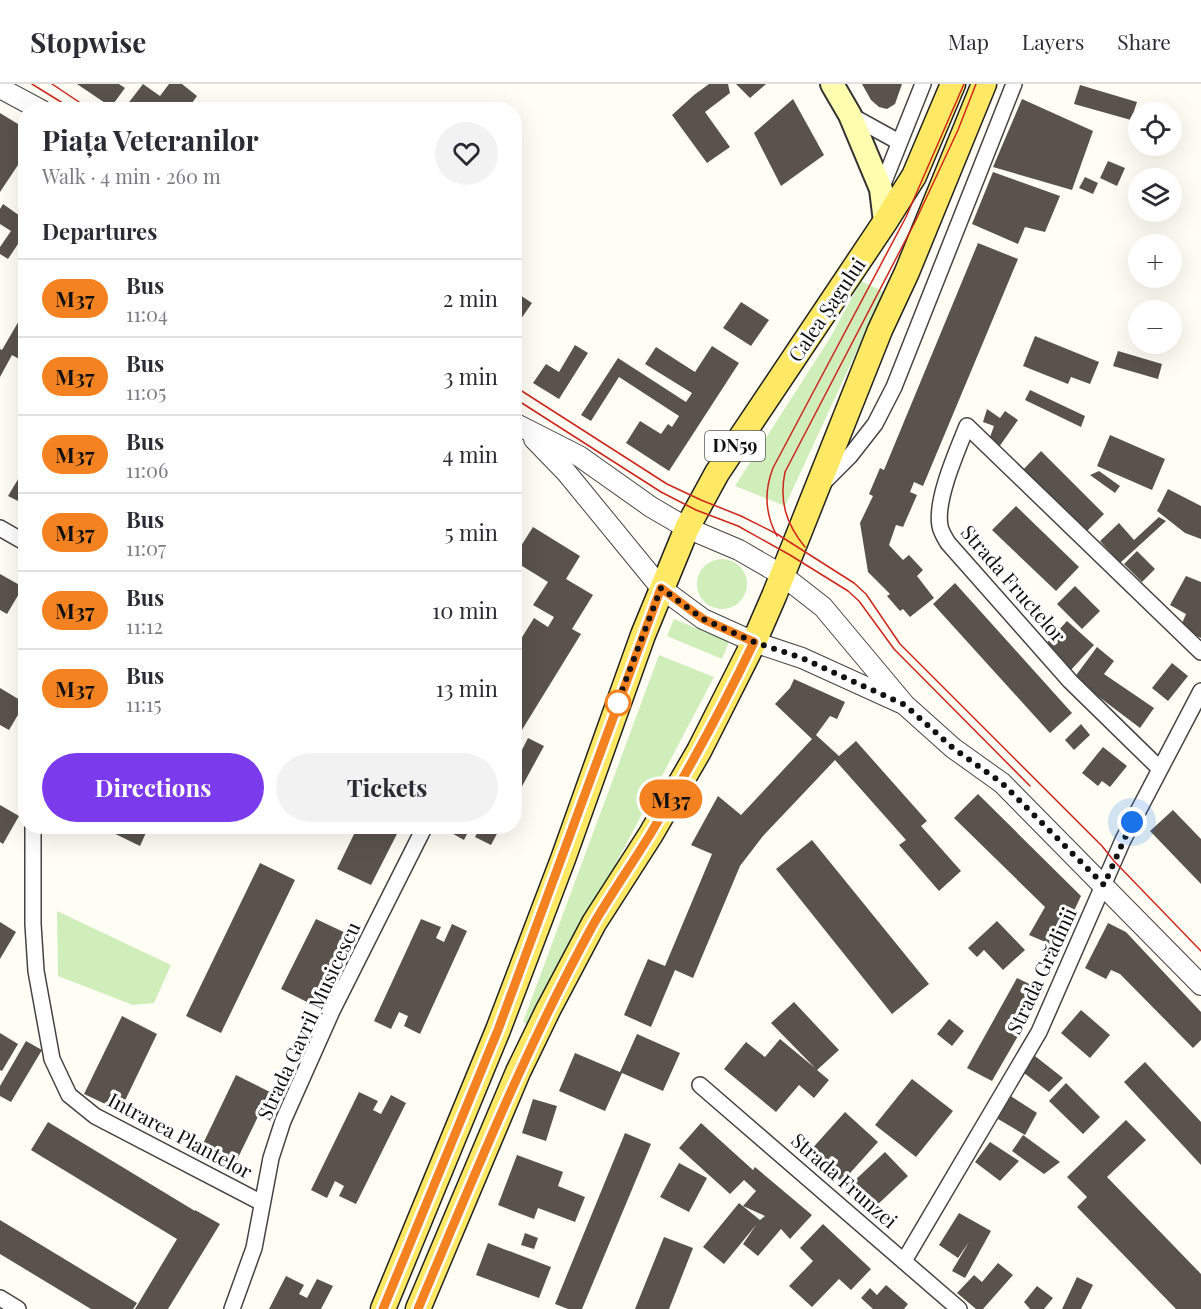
<!DOCTYPE html>
<html lang="en">
<head>
<meta charset="utf-8">
<style>
	:root { --surface:#fff; --page:#f2f2f3; --text:#2b2b33; --muted:#7c7c81; --line:#e1e1e2; --accent:#7c3aed }
	body { margin:0; font-family:"Playfair Display",serif; background:var(--page); color:var(--text); height:100vh; display:flex; flex-direction:column; font-size:22px; white-space:nowrap }
	* { box-sizing:border-box; margin:0 }
	p { font-size:20px; color:var(--muted) }
	.icon { flex:none; width:33px; height:33px; fill:none; stroke:currentColor; stroke-width:2; stroke-linecap:round; stroke-linejoin:round }
	.map { position:relative; flex:1; overflow:hidden }
	.sheet { position:absolute; left:18px; top:18px; width:504px; height:732px; display:flex; flex-direction:column; background:var(--surface); border-radius:24px; box-shadow:0 6px 24px #0002 }
	.sheet>* { flex:none }
	.badge { padding:0 12px; border-radius:20px; font-size:21px; line-height:39px }
	.buttons { position:absolute; left:1128px; top:18px; display:grid; gap:12px }
	.buttons a { display:grid; place-items:center; width:54px; height:54px; border-radius:50%; background:var(--surface); box-shadow:0 6px 24px #0002; font-size:30px }
	.you { position:absolute; width:30px; height:30px; margin:-15px; border:4px solid #fff; border-radius:50%; background:#1a73e8; box-shadow:0 0 0 9px #1a73e833 }
	.map>.badge { position:absolute; translate:-50% -50%; box-shadow:0 0 0 3px #fff }
	h2 { padding:0 24px; font-size:22px; line-height:54px }
	.round { display:grid; place-items:center; flex:none; width:63px; height:63px; border-radius:32px; background:var(--page) }
	.head { display:flex; align-items:center; justify-content:space-between; height:102px; padding:0 24px }
	h1 { font-size:28px; font-weight:700; line-height:45px }
	.primary-button { display:flex; gap:12px; margin-top:auto; padding:12px 24px }
	.primary-button a { flex:1; height:69px; border-radius:36px; background:var(--accent); color:#fff; font-size:24px; font-weight:700; line-height:69px; text-align:center }
	.primary-button a+a { background:var(--page); color:var(--text) }
	ul { padding:0; list-style:none }
	li { display:flex; align-items:center; gap:18px; height:78px; padding:0 24px; border-top:2px solid var(--line) }
	li div { flex:1 }
	li b { display:block; font-size:22px }
	li em { font-style:normal }
	li .badge { min-width:66px; font-weight:700; text-align:center }
	header { display:flex; align-items:center; gap:36px; box-sizing:border-box; height:84px; padding:0 30px; background:var(--surface); border-bottom:2px solid var(--line) }
	header strong { font-size:28px }
	nav { display:flex; gap:33px; margin-inline-start:auto; font-size:21px }
	.map>svg:first-child { display:block }
</style>
</head>
<body>
<header>
<strong>Stopwise</strong>
<nav><a>Map</a><a>Layers</a><a>Share</a></nav>
</header>
<div class="map">
<svg width="1201" height="1225" viewBox="0 0 1201 1225">
	<rect width="100%" height="100%" fill="#fffef4"/>
	<g fill="#cfeeba">
		<path d="M861 197 884 208 785 422 735 402 830 254Z"/>
		<circle cx="722" cy="500" r="25"/>
		<path d="M674 535 729 558 722 575 667 552Z"/>
		<path d="M659 571 714 593 531 941 523 938Z"/>
		<path d="M57 827 171 881 154 919 133 921 58 892Z"/>
	</g>
	<g fill="#5a534c">
		<path d="M77 0H119L125 4 111 23Z"/>
		<path d="M143 0 160 12 169 0H182L197 12 187 26H123Z"/>
		<path d="M709 0H728L730 9 705 28 730 63 707 79 672 31 694 11Z"/>
		<path d="M736 0H766L750 14Z"/>
		<path d="M862 0H902L895 20 887 25 879 23 871 16Z"/>
		<path d="M1080 1 1137 18 1131 36 1074 20Z"/>
		<path d="M793 15 824 71 781 102 754 49Z"/>
		<path d="M1022 15 1093 47 1072 106 993 83Z"/>
		<path d="M0 29 26 45V81L20 78 0 108Z"/>
		<path d="M1108 77 1125 84 1117 102 1100 94Z"/>
		<path d="M993 88 1060 112 1045 148 1025 143 1018 160 972 140Z"/>
		<path d="M1085 93 1098 99 1093 110 1079 104Z"/>
		<path d="M3 120 20 132 26 124V148L8 175 0 170V163L11 147 0 140V125Z"/>
		<path d="M978 159 1018 175 923 402 914 398 910 408 917 411 903 443 896 441 889 461 903 476 909 471 923 486 917 492 934 514 910 533 903 525 900 527 887 512 890 510 868 488 860 439 873 412 869 410 880 384 884 386Z"/>
		<path d="M514 207 532 219 514 245Z"/>
		<path d="M741 218 769 236 751 262 723 244Z"/>
		<path d="M24 228 26 229V279L12 271 0 293V265L2 266Z"/>
		<path d="M1035 252 1099 278 1090 300 1071 293 1068 300 1023 282Z"/>
		<path d="M575 261 588 269 559 315 533 299 546 280 559 288Z"/>
		<path d="M712 262 739 279 669 387 626 359 640 337 661 350 668 340 672 343 679 332 619 293 591 337 581 331 618 274 686 318 692 309 645 280 656 263 695 288Z"/>
		<path d="M1118 267 1162 280 1158 295 1113 282Z"/>
		<path d="M1030 306 1085 332 1081 343 1025 316Z"/>
		<path d="M987 325 1000 334 1005 327 1018 336 999 363 989 356 994 342 983 338Z"/>
		<path d="M1110 351 1165 375 1152 406 1097 382Z"/>
		<path d="M1041 367 1104 430 1084 450 1021 388Z"/>
		<path d="M26 382V421L8 412Z"/>
		<path d="M1099 387 1120 402 1115 409 1090 391Z"/>
		<path d="M1168 405 1201 422V455L1185 449 1157 427Z"/>
		<path d="M1016 422 1079 483 1056 507 992 446Z"/>
		<path d="M1159 433 1166 437 1120 479 1100 457 1119 439 1134 456Z"/>
		<path d="M533 443 580 472 566 495 593 511 572 545 581 550 517 654 514 652V566L534 534 548 543 554 533 533 521 548 498 514 477V473Z"/>
		<path d="M1137 467 1155 485 1142 498 1124 480Z"/>
		<path d="M0 490 23 503 7 530 0 526Z"/>
		<path d="M1186 492 1201 498V554L1180 544 1186 530 1170 521Z"/>
		<path d="M955 499 1072 629 1050 649 933 520Z"/>
		<path d="M1075 502 1100 527 1082 545 1057 520Z"/>
		<path d="M1067 537 1094 561 1070 587 1043 563Z"/>
		<path d="M1097 563 1114 577 1104 590 1154 624 1140 644 1074 594Z"/>
		<path d="M1172 579 1188 592 1168 617 1152 604Z"/>
		<path d="M794 595 845 618 837 635 830 632 816 651 839 672 856 657 927 737 921 742 961 787 939 807 899 761 906 756 835 676 763 752 740 782 693 894 675 886 651 943 624 931 648 875 665 882 712 770 691 761 718 712 741 731 812 655 775 620 790 604Z"/>
		<path d="M0 604 25 619 9 646 0 641Z"/>
		<path d="M1081 640 1090 651 1074 666 1065 656Z"/>
		<path d="M528 654 544 662 514 717V670L519 672Z"/>
		<path d="M1103 663 1127 682 1110 703 1102 697 1098 702 1082 689Z"/>
		<path d="M978 710 1081 812 1057 863 1029 851 1045 823 954 734Z"/>
		<path d="M0 721 19 732 3 760 0 758Z"/>
		<path d="M1173 726 1201 755V800L1150 747Z"/>
		<path d="M99 742H149L140 762Z"/>
		<path d="M358 742H401L371 801 337 785Z"/>
		<path d="M448 742H471L464 756 446 746Z"/>
		<path d="M481 742H501L491 761 475 753Z"/>
		<path d="M812 756 929 900 892 930 776 785Z"/>
		<path d="M260 779 295 796 221 949 186 932Z"/>
		<path d="M316 835 350 851 315 922 281 905Z"/>
		<path d="M421 835 441 843 436 854 444 858 452 840 467 847 420 950 404 942 408 932 399 928 391 945 374 937Z"/>
		<path d="M997 837 1025 866 1003 886 984 866 977 873 968 864Z"/>
		<path d="M0 838 16 848 0 875Z"/>
		<path d="M1108 839 1126 848 1201 928V956L1193 964 1120 890 1111 886 1106 895 1085 884Z"/>
		<path d="M1017 894 1044 907 992 997 967 984Z"/>
		<path d="M794 918 839 966 817 986 829 996 814 1014 799 1001 776 1028 724 985 746 958 765 973 780 955 815 984 771 939Z"/>
		<path d="M1081 926 1110 951 1090 974 1061 949Z"/>
		<path d="M122 932 157 950 120 1027 84 1010Z"/>
		<path d="M949 935 964 947 952 962 937 950Z"/>
		<path d="M0 949 18 960 2 987 0 986Z"/>
		<path d="M637 950 680 969 663 1007 622 989 605 1027 559 1007 575 969 620 988Z"/>
		<path d="M26 957 42 966 11 1018 0 1012V1002Z"/>
		<path d="M1035 972 1063 994 1049 1008 1024 989Z"/>
		<path d="M1145 978 1201 1038V1081L1124 998Z"/>
		<path d="M236 991 270 1008 233 1084 199 1068Z"/>
		<path d="M912 995 953 1027 916 1073 875 1041Z"/>
		<path d="M1066 999 1100 1033 1083 1050 1049 1017Z"/>
		<path d="M359 1008 378 1017 373 1026 381 1030 391 1011 406 1019 356 1120 339 1112 344 1102 335 1097 327 1114 311 1106Z"/>
		<path d="M1009 1011 1037 1029 1025 1051 998 1035Z"/>
		<path d="M533 1015 557 1022 546 1057 522 1049Z"/>
		<path d="M845 1028 878 1058 842 1098 809 1068Z"/>
		<path d="M1126 1036 1146 1056 1107 1093 1201 1190V1225H1176L1077 1123 1087 1113 1067 1093Z"/>
		<path d="M48 1038 195 1127V1126L220 1140 168 1225H135L177 1155 31 1066Z"/>
		<path d="M701 1039 753 1086 755 1083 812 1131 790 1155 781 1145 758 1172 743 1160 756 1141 724 1180 703 1163 739 1119 760 1136 765 1132 743 1122 756 1107 744 1096 730 1110 679 1064Z"/>
		<path d="M625 1049 651 1060 582 1225H568L555 1220Z"/>
		<path d="M1023 1051 1060 1078 1044 1090 1012 1067Z"/>
		<path d="M990 1058 1019 1077 1000 1097 975 1078Z"/>
		<path d="M885 1068 908 1092 876 1122 853 1098Z"/>
		<path d="M517 1071 563 1088 558 1102 585 1113 575 1138 538 1124 534 1135 498 1121Z"/>
		<path d="M679 1079 707 1094 689 1128 660 1113Z"/>
		<path d="M959 1129 991 1147 965 1194 952 1187 969 1158 958 1174 939 1161Z"/>
		<path d="M0 1136 137 1219 133 1225H91L0 1170Z"/>
		<path d="M823 1140 871 1185 851 1206 839 1195 812 1223 789 1202 813 1177 800 1164Z"/>
		<path d="M525 1149 538 1154 534 1165 521 1161Z"/>
		<path d="M664 1153 693 1164 669 1225H635Z"/>
		<path d="M488 1159 551 1183 539 1214 476 1191Z"/>
		<path d="M998 1179 1013 1191 983 1225H976L957 1209 974 1191 982 1198Z"/>
		<path d="M286 1192 304 1201 299 1210 307 1214 317 1195 333 1202 321 1225H269Z"/>
		<path d="M1077 1193 1093 1201 1081 1225H1062Z"/>
		<path d="M886 1201 908 1220 904 1225H873L861 1214 870 1204 877 1211Z"/>
		<path d="M1037 1202 1053 1214 1044 1225H1030L1024 1218Z"/>
	</g>
	<g fill="none" stroke-linecap="round" stroke-linejoin="round">
		<g stroke="#444" stroke-width="18">
			<g id="minor">
				<path d="M850 31 899 58"/>
				<path d="M881 105 923 0"/>
				<path d="M824 398 850 372 875 340 894 303 1014 0"/>
				<path d="M0 444 26 459"/>
				<path d="M1159 684 1070 597 948 459C945 454 941 448 940 442 935 416 957 367 967 342L1201 568"/>
				<path d="M33 742V840L36 887 52 975 69 1011 95 1032 262 1119"/>
				<path d="M700 1001 959 1225"/>
				<path d="M904 1177 1039 948 1123 756 1201 607"/>
				<path d="M0 1214 18 1225"/>
				<path d="M232 1225 254 1164 271 1074 283 1037 332 927 425 742"/>
			</g>
		</g>
		<g stroke="#444" stroke-width="22">
			<g id="tertiary">
				<path d="M0 4 41 26"/>
				<path d="M514 339 579 372 651 423 687 444 739 466 782 491 823 523 905 621 953 664 1002 699 1201 901"/>
				<path d="M534 355 566 388 661 504 703 535 754 558 802 574 901 619"/>
			</g>
		</g>
		<g stroke="#333" stroke-width="26">
			<path id="secondary" d="M832 0 850 31 881 105 885 138"/>
		</g>
		<g stroke="#222" stroke-width="27">
			<g id="primary">
				<path d="M383 1225 498 946 563 775 643 551 687 444 717 389 885 138 914 92 953 0"/>
				<path d="M418 1225 518 988 548 926 594 839 651 750 699 667 754 558 774 512 880 246 907 188 984 0"/>
			</g>
		</g>
		<use href="#minor" stroke="#fff" stroke-width="15"/>
		<use href="#tertiary" stroke="#fff" stroke-width="20"/>
		<use href="#secondary" stroke="#fffeaf" stroke-width="22"/>
		<use href="#primary" stroke="#ffe964" stroke-width="24"/>
		<g stroke="#cd261d" stroke-width="1.5">
			<path d="M32 0 74 26"/>
			<path d="M52 0 91 26"/>
			<path d="M514 302 667 400 701 416 741 432 777 450 854 499 866 510 900 560 1102 762 1114 777 1201 867"/>
			<path d="M514 314 661 408 696 426 738 442 790 471 848 507 859 517 894 565 1030 702"/>
			<path d="M777 452C765 430 764 407 773 384L906 133 964 0"/>
			<path d="M805 463C786 440 779 417 785 388L915 138 958 46 976 0"/>
		</g>
	</g>
	<g fill="none" stroke-linecap="round" stroke-linejoin="round">
		<g stroke="#fff" stroke-width="14">
			<path id="line" d="M383 1225 498 946 661 504 703 535 754 558C723 623 688 687 651 749 632 780 611 810 593 841 525 965 473 1095 418 1225"/>
		</g>
		<use href="#line" stroke="#f58220" stroke-width="9"/>
		<path stroke="#111" stroke-width="6" stroke-dasharray="0 10.8" d="M618 619 616 622 661 504 703 535 754 558 802 574 905 621 953 664 1002 699 1104 801 1132 738"/>
	</g>
	<circle fill="#fff" stroke="#f58220" stroke-width="3" cx="618" cy="619" r="12"/>
	<g text-anchor="middle" stroke-width="6" stroke-linejoin="round" paint-order="stroke">
		<rect fill="#fff" stroke="#585858" stroke-width="1.5" x="705" y="347" width="60" height="30" rx="4.5"/>
		<g font-size="18" font-weight="bold" fill="#111">
			<text x="735" y="368">DN59</text>
		</g>
		<g font-size="20" fill="#111" stroke="#fff">
			<text transform="translate(827 226) rotate(-56)" y="7">Calea Șagului</text>
			<text transform="translate(1013 500) rotate(49)" y="7">Strada Fructelor</text>
			<text transform="translate(1042 887) rotate(-65)" y="7">Strada Grădinii</text>
			<text transform="translate(309 937) rotate(-65)" y="7">Strada Gavril Musicescu</text>
			<text transform="translate(180 1052) rotate(28)" y="7">Intrarea Plantelor</text>
			<text transform="translate(844 1097) rotate(41)" y="7">Strada Frunzei</text>
		</g>
	</g>
</svg>
<div class="buttons">
<a><svg class="icon" aria-label="locate" viewBox="0 0 24 24"><circle cx="12" cy="12" r="6"/><path d="M12 2v4M12 18v4M2 12h4M18 12h4"/></svg></a>
<a><svg class="icon" aria-label="layers" viewBox="0 0 24 24"><path d="M12 4l9 5-9 5-9-5zM3 14l9 5 9-5"/></svg></a>
<a>+</a>
<a>−</a>
</div>
<div class="you" style="left:1132px;top:738px"></div>
<b class="badge" style="left:671px;top:715px;background:#f58220;color:#111">M37</b>
<section class="sheet">
<div class="head"><div><h1>Piața Veteranilor</h1><p>Walk · 4 min · 260 m</p></div><a class="round"><svg class="icon" aria-label="heart" viewBox="0 0 24 24"><path d="M12 20l-8-8c-3-5 5-10 8-4 3-6 11-1 8 4z"/></svg></a></div>
<h2>Departures</h2>
<ul>
<li><span class="badge" style="background:#f58220;color:#111">M37</span><div><b>Bus</b><p>11:04</p></div><em>2 min</em></li>
<li><span class="badge" style="background:#f58220;color:#111">M37</span><div><b>Bus</b><p>11:05</p></div><em>3 min</em></li>
<li><span class="badge" style="background:#f58220;color:#111">M37</span><div><b>Bus</b><p>11:06</p></div><em>4 min</em></li>
<li><span class="badge" style="background:#f58220;color:#111">M37</span><div><b>Bus</b><p>11:07</p></div><em>5 min</em></li>
<li><span class="badge" style="background:#f58220;color:#111">M37</span><div><b>Bus</b><p>11:12</p></div><em>10 min</em></li>
<li><span class="badge" style="background:#f58220;color:#111">M37</span><div><b>Bus</b><p>11:15</p></div><em>13 min</em></li>
</ul>
<div class="primary-button"><a>Directions</a><a>Tickets</a></div>
</section>
</div>
</body>
</html>
